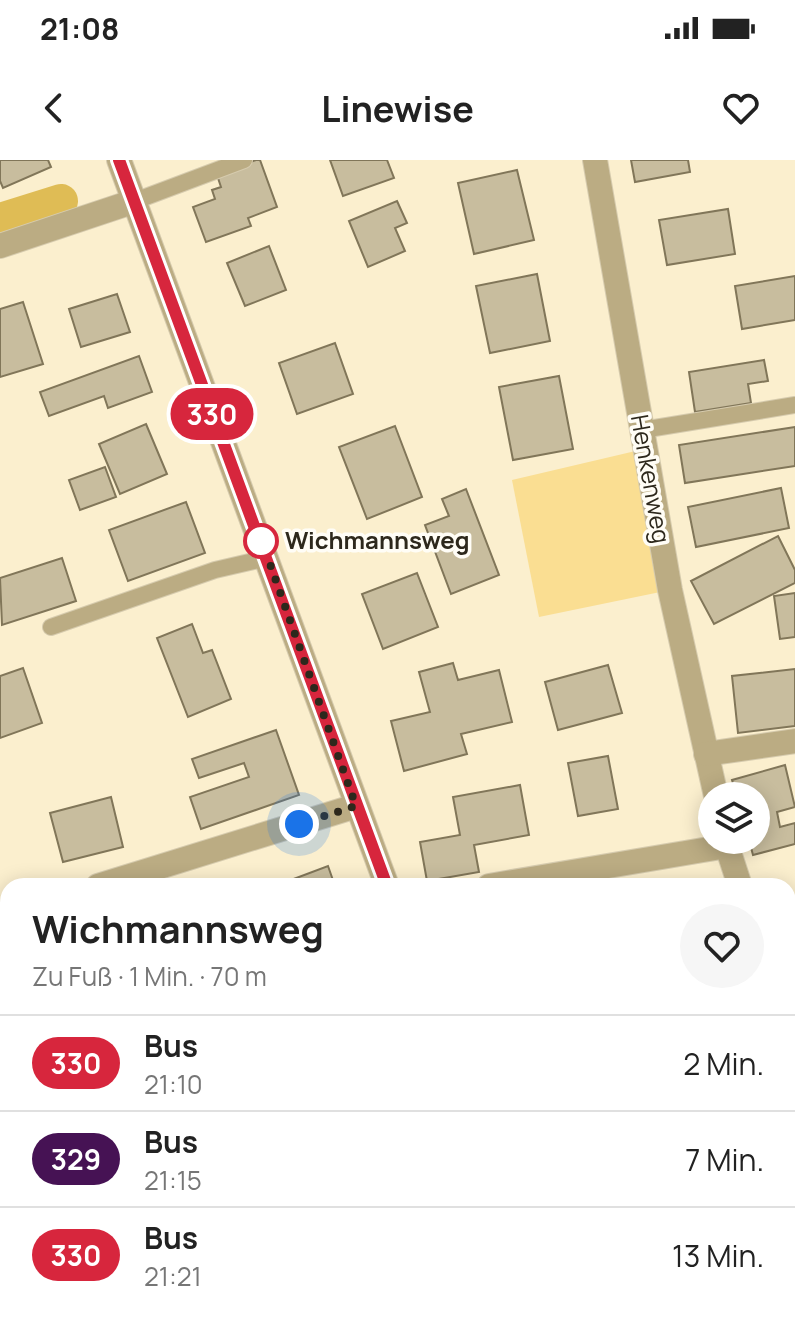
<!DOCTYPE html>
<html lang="de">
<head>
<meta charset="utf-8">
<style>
	:root { --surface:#fff; --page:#f6f6f6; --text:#222; --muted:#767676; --line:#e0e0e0 }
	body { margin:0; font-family:Manrope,sans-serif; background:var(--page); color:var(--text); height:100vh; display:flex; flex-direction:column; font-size:30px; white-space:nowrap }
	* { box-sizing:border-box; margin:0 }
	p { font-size:26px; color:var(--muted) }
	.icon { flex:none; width:44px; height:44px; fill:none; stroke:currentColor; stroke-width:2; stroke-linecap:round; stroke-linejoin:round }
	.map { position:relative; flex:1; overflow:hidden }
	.panel { position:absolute; left:0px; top:718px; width:796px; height:442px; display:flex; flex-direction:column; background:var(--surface); border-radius:24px 24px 0 0; box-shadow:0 4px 20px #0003 }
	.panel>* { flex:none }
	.badge { padding:0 16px; border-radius:26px; font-size:28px; line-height:52px }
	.tools { position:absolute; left:698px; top:622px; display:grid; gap:16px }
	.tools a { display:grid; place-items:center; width:72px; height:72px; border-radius:50%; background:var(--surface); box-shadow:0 4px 20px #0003; font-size:40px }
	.you { position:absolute; width:40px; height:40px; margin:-20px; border:6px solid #fff; border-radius:50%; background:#1a73e8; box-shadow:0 0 0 12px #1a73e833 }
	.map>.badge { position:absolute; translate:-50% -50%; box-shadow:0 0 0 4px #fff }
	.round { display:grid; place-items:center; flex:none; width:84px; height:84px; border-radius:42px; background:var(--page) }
	.head { display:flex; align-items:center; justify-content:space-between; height:136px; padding:0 32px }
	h1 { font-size:38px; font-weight:700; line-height:60px }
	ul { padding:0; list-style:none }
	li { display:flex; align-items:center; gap:24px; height:96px; padding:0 32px; border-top:2px solid var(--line) }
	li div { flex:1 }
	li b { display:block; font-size:30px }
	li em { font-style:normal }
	li .badge { min-width:88px; font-weight:700; text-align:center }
	.status { display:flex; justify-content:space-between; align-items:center; height:56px; padding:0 40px; background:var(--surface); direction:ltr }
	.status svg { height:22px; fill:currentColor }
	header { display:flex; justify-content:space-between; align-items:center; height:104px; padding:0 32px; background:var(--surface); font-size:36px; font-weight:700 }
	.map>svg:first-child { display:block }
</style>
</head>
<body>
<div class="status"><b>21:08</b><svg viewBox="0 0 49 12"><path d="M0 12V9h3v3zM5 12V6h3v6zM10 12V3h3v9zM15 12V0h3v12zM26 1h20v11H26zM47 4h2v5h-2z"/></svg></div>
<header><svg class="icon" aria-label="back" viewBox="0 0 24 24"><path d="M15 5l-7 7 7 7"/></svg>Linewise<svg class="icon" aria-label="heart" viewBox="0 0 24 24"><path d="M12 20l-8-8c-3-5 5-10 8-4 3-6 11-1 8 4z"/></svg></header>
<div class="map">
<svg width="795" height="1159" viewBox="0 0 795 1159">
	<rect width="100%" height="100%" fill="#fbefce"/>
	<path fill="#fade92" d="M644 289 670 430 539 457 512 320Z"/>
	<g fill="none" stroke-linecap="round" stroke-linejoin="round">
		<path stroke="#dfbc55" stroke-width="34" d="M0 60 61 41"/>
	</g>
	<g fill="#c8bd9e" stroke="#817659" stroke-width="2">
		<path d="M0 0H48L51 7 3 28 0 21Z"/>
		<path d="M256 0H260L277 47 248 58 251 66 206 82 193 47 215 39 212 30 221 27 217 15Z"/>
		<path d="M330 0H387L394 18 343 36Z"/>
		<path d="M631 0H688L690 12 635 22Z"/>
		<path d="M517 10 534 80 474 94 458 23Z"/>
		<path d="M397 41 407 63 395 68 405 91 368 107 349 61Z"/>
		<path d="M728 49 735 94 667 105 659 60Z"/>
		<path d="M269 86 286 130 245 146 227 103Z"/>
		<path d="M537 114 550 181 490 193 476 126Z"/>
		<path d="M795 116V160L742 169 735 126Z"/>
		<path d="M117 134 130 172 81 187 69 149Z"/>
		<path d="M23 142 43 204 0 217V149Z"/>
		<path d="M335 183 353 234 297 254 279 203Z"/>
		<path d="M139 196 152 232 108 248 104 236 49 256 40 232Z"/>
		<path d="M764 200 768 221 748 224 751 243 695 252 689 212Z"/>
		<path d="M559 216 573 289 513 300 499 227Z"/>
		<path d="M146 264 167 314 120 334 99 284Z"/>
		<path d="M395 266 422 337 367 359 339 287Z"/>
		<path d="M795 267V306L685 323 679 285Z"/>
		<path d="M105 307 116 337 80 350 69 320Z"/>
		<path d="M781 328 789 368 696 387 688 347Z"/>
		<path d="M466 329 499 415 451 434 425 365 449 356 442 339Z"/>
		<path d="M186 342 205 393 128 421 109 370Z"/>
		<path d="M778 376 795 410V423L714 464 691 421Z"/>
		<path d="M62 398 76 441 2 465 0 418Z"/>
		<path d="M417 413 438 467 383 489 362 434Z"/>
		<path d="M795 433V477L780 479 774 436Z"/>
		<path d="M192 464 203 493 212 490 231 539 188 557 157 478Z"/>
		<path d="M453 503 458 520 499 510 512 562 461 574 467 594 404 611 391 561 430 552 419 512Z"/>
		<path d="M608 505 622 553 558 570 545 522Z"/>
		<path d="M23 508 42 563 0 578V516Z"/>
		<path d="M795 509V566L738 573 732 516Z"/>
		<path d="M276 570 299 635 201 669 190 637 249 617 244 603 199 618 192 599Z"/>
		<path d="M608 596 618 649 578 656 568 603Z"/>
		<path d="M785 605 795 647 777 652 780 667 795 663V684L753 695 749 680H756V636H737L732 620Z"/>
		<path d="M520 625 529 675 474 685 479 712 427 721 420 682 460 675 453 637Z"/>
		<path d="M111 637 123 687 63 702 50 653Z"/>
		<path d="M328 706 335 726H275Z"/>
		<path d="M8 806V867L4 868 0 856V809Z"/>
		<path d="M795 1117V1159H770L766 1152H788V1120Z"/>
		<path d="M118 1152H147L150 1159H100Z"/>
		<path d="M314 1152H329L332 1159H296Z"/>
		<path d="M409 1152H488L468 1159H411Z"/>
	</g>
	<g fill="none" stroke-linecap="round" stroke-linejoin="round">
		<g stroke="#d6cbae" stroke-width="18">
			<g id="lane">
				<path d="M135 41 244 0"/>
				<path d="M642 270 795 245"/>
				<path d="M51 467 215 410 267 398"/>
			</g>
		</g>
		<g stroke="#d6cbae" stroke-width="26">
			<g id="street">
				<path d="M119 0 387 726"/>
				<path d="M595 0 670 430 716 636"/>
				<path d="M0 86 135 41"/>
				<path d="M706 594 795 581"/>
				<path d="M727 686 740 726"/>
				<path d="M98 726 356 646"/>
				<path d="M489 726 727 686 726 680"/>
				<path d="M0 755 8 752"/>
				<path d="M788 874 795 890"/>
				<path d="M561 1152 565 1159"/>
			</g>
		</g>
		<use href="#lane" stroke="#bbac83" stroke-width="16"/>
		<use href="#street" stroke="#bbac83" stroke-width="24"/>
	</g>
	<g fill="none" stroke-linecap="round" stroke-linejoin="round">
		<g stroke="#fff" stroke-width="18">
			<path id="line" d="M119 0 387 726"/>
		</g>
		<use href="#line" stroke="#d7263d" stroke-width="12"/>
		<path stroke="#2d281c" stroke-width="8" stroke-dasharray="0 14.4" d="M261 381 259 373 356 646 299 664"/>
	</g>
	<circle fill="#fff" stroke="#d7263d" stroke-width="4" cx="261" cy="381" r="16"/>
	<g text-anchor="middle" stroke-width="7" stroke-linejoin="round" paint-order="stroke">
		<g font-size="24" fill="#2d281c" stroke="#fffdf6">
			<text transform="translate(650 319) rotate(80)" y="8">Henkenweg</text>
		</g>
		<g font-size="24" font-weight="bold" fill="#2d281c" stroke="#fffdf6" text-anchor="start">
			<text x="285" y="389">Wichmannsweg</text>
		</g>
	</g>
</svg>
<div class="tools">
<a><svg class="icon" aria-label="layers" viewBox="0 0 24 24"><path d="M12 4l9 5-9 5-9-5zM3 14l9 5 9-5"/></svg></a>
</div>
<div class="you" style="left:299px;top:664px"></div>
<b class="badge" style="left:212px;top:254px;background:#d7263d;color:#fff">330</b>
<section class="panel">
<div class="head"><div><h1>Wichmannsweg</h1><p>Zu Fuß · 1 Min. · 70 m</p></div><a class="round"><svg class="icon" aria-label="heart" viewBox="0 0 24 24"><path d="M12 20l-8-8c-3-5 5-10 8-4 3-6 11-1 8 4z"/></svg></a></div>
<ul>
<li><span class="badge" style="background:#d7263d;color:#fff">330</span><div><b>Bus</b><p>21:10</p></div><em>2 Min.</em></li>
<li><span class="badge" style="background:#461254;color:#fff">329</span><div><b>Bus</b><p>21:15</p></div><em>7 Min.</em></li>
<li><span class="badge" style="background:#d7263d;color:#fff">330</span><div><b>Bus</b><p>21:21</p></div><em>13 Min.</em></li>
</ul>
</section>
</div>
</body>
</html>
